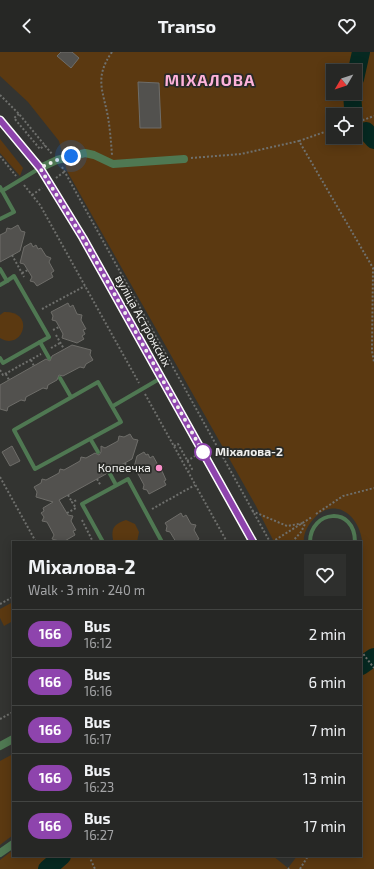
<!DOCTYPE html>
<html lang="en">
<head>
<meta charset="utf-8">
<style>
	:root { --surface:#262725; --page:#2e2f2d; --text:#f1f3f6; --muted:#a4a5a7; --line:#424442 }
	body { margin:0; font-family:"Exo 2",sans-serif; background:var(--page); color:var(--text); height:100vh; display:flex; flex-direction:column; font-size:15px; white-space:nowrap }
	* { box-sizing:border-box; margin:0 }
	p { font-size:13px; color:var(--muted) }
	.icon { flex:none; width:22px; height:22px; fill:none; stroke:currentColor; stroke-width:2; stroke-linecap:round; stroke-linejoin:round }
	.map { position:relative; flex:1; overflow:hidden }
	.details { position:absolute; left:12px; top:489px; width:350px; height:316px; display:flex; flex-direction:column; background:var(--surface); border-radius:0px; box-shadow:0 2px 10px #0003,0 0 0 1px var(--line) }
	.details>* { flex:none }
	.badge { padding:0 8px; border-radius:13px; font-size:14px; line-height:26px }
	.needle { width:26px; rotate:231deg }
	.controls { position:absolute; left:326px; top:12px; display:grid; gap:8px }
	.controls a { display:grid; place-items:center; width:36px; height:36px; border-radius:0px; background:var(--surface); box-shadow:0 2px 10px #0003,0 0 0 1px var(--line); font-size:20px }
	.you { position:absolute; width:20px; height:20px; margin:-10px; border:3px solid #fff; border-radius:50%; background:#1a73e8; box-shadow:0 0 0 6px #1a73e833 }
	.map>.badge { position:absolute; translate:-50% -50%; box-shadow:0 0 0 2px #fff }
	.round { display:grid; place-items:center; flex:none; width:42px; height:42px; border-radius:0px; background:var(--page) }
	.overview { display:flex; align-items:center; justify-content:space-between; height:68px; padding:0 16px }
	h1 { font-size:19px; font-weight:700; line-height:30px }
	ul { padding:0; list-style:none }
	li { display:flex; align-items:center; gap:12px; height:48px; padding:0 16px; border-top:1px solid var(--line) }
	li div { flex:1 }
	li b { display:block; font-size:15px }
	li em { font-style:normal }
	li .badge { min-width:44px; font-weight:700; text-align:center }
	header { display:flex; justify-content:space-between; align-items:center; height:52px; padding:0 16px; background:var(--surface); font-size:18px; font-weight:700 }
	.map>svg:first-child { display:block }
</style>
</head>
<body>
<header><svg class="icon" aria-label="back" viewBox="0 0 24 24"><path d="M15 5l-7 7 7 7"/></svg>Transo<svg class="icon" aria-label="heart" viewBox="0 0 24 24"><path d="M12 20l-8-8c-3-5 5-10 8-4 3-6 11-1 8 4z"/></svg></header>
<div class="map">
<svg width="374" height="817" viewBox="0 0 374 817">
	<rect width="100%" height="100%" fill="#333431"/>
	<g fill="#5b3911" fill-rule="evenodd">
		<path d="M0 0H374V817H0V808L13 798V804H273L288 816 297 804H361L362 488C358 460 331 443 311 470 307 475 303 483 304 490H274L256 454 67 119 59 89 28 50 0 24ZM333 19H355V41H333ZM333 63H355V85H333Z"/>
		<path d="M0 87 23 116 20 124 0 101Z"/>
		<path d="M4 260C37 259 22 300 0 286V263Z"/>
		<path d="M126 468 135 472 139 480 137 490H115L113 488C111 476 114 472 126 468Z"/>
		<path d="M13 550V569L4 574 0 566V557Z"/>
		<path d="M13 702V783L0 793V709Z"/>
	</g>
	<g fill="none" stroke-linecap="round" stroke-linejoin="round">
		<g stroke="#062921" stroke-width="18">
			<path d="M355 27 361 0"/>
			<path d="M352 41 353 55"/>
			<path d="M366 79 374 88"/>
			<path d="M361 614 374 605"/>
			<path d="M47 817 62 804"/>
		</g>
	</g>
	<g fill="#52514e" stroke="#6e6d69">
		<path d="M61 0H72L79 6 71 16 57 4Z"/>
		<path d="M138 30 159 31 161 76H140Z"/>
		<path d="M18 173 21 179 25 180 20 199 0 210V183L6 180 7 176 11 177Z"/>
		<path d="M31 191 33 195 36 193 38 197 41 196 46 204 51 206 49 210 54 219 51 221 53 225 37 234 34 230 30 229 32 225 24 212 20 211 24 195Z"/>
		<path d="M68 251 70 255 73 253 77 262 82 263 81 268 86 277 83 278 85 282 82 284 84 287 77 291 62 286 63 282 56 269 52 268 53 264 51 260Z"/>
		<path d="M72 293 91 298 90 303 93 308 86 312 84 316 80 315 63 324 59 323 57 328 48 333 47 337 43 336 26 345 25 349 21 348 8 355 7 359 0 357V333L46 307 50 309 52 304Z"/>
		<path d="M130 382 133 387 138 388 132 407 112 418 107 417 106 422 59 448 68 463 73 464 71 469 76 478 73 479 75 483 63 490 52 487 54 483 47 470 42 469 44 465 41 461 44 459 43 456 53 450 36 445 37 440 34 435 41 431 42 427 46 428 59 421 60 417 64 418 80 409 81 405 86 406 95 401 99 403 101 400V394L105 396 118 389 119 384 124 385Z"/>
		<path d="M12 394 20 409 10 414 2 400Z"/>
		<path d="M144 400 146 403 148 402 150 406 153 404 158 413 163 414 162 419 166 428 164 429 166 433 149 442 147 438 143 437 144 433 137 420 133 419 137 404Z"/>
		<path d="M181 461 183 465 186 463 191 472 196 473 194 478 199 487 194 490H176L170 480 166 479 167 474 165 471Z"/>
	</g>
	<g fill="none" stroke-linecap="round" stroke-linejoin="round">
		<g stroke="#6f706d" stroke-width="2" stroke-dasharray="2 2" stroke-linecap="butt">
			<path d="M112 0C94 26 103 38 108 65 110 77 111 90 112 103"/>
			<path d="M0 43 19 62 52 102"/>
			<path d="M19 62 14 66 40 97 45 93"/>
			<path d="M355 71 374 64"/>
			<path d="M299 89 333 77"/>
			<path d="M0 104 16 124"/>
			<path d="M191 106 241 102 299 89 373 216 372 299 374 310"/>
			<path d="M62 115 270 490"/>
			<path d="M56 126 64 120"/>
			<path d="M24 133 40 153 139 331"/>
			<path d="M32 143 42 136"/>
			<path d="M12 203 24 225"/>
			<path d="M22 221 28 218"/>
			<path d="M42 257 85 234"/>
			<path d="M53 278 59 275"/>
			<path d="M56 283 64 297"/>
			<path d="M51 296 60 291"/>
			<path d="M31 308 34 314"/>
			<path d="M0 318 3 323 41 302"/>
			<path d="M6 322 9 328"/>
			<path d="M145 342 227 490"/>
			<path d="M174 394 178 392 192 417 189 419"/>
			<path d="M187 409 195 404"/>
			<path d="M125 411 129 419"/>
			<path d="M0 425 36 490"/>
			<path d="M97 427 101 434"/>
			<path d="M68 443 72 450"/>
			<path d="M152 457 195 433"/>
			<path d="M252 459 287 474 304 471"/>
			<path d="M67 461 76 456 72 450 77 448"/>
			<path d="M316 462 343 444 374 436"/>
			<path d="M82 468 93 490"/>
			<path d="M272 490 312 465"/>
			<path d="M292 490 301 480 305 472"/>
			<path d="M0 552 13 545"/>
			<path d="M361 599 374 616"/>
			<path d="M0 667 13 660"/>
			<path d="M89 804 95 817"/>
			<path d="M288 816 289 817"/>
			<path d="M300 817 308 804"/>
		</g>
		<g stroke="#4f7852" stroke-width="4">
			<path d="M0 135 14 160 0 167"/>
			<path d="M2 139 40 116"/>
			<path d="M0 217 7 229 14 224 49 285 40 290"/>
			<path d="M0 233 7 229"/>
			<path d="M0 306 3 311 40 290 49 306"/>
			<path d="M60 326 71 345"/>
			<path d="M98 330 121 370 35 417 14 378Z"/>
			<path d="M113 354 161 326"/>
			<path d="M91 388 98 400"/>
			<path d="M109 420 116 433"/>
			<path d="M103 490 82 452 128 427 162 490"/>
			<path d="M310 490C310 458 355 453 355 490"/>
		</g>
		<g stroke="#4f7852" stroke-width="8">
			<path d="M0 68 40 116 83 186 253 490"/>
			<path d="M40 116 57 108 85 101 94 103 113 112 184 107"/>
			<path d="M0 694 13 687"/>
			<path d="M0 801 13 792"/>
		</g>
	</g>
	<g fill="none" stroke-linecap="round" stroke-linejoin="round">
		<g stroke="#fff" stroke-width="9">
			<path id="line" d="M0 68 40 116 83 186 253 490"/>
		</g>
		<use href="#line" stroke="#8e44ad" stroke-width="6"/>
		<path stroke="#efefed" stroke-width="4" stroke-dasharray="0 7.2" d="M71 104 57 108 40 116 83 186 203 400"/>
	</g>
	<circle fill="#fff" stroke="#8e44ad" stroke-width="2" cx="203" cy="400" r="8"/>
	<circle fill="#f98fca" stroke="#292a27" stroke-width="1.5" cx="159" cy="416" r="4"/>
	<g text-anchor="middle" stroke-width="3.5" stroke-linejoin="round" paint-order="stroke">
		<g font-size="12" fill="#efefed" stroke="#292a27">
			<text transform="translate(143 269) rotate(61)" y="4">вуліца Астрожскіх</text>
		</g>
		<g font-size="12" font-weight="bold" fill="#efefed" stroke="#292a27" text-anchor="start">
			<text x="215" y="404">Міхалова-2</text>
		</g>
		<g font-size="12" fill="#efefed" stroke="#292a27" text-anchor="end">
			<text x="151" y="420">Копеечка</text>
		</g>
		<g font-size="16" font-weight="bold" letter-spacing="1" fill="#fdb2da" stroke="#292a27">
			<text x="210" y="34">МІХАЛОВА</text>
		</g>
	</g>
</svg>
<div class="controls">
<a><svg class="needle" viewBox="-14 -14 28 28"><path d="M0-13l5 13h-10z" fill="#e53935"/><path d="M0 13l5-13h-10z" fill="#a4a5a7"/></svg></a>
<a><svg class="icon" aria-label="locate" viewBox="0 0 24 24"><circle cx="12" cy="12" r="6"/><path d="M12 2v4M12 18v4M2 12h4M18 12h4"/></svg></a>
</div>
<div class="you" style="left:71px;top:104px"></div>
<section class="details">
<div class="overview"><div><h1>Міхалова-2</h1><p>Walk · 3 min · 240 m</p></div><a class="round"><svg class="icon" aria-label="heart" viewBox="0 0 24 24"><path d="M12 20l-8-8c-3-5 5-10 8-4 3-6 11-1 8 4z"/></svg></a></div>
<ul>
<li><span class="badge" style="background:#8e44ad;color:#fff">166</span><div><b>Bus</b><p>16:12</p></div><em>2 min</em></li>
<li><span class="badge" style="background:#8e44ad;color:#fff">166</span><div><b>Bus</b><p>16:16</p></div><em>6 min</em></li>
<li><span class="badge" style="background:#8e44ad;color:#fff">166</span><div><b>Bus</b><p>16:17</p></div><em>7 min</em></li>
<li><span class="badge" style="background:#8e44ad;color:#fff">166</span><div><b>Bus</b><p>16:23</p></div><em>13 min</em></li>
<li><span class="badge" style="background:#8e44ad;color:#fff">166</span><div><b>Bus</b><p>16:27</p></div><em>17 min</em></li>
</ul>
</section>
</div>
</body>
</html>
